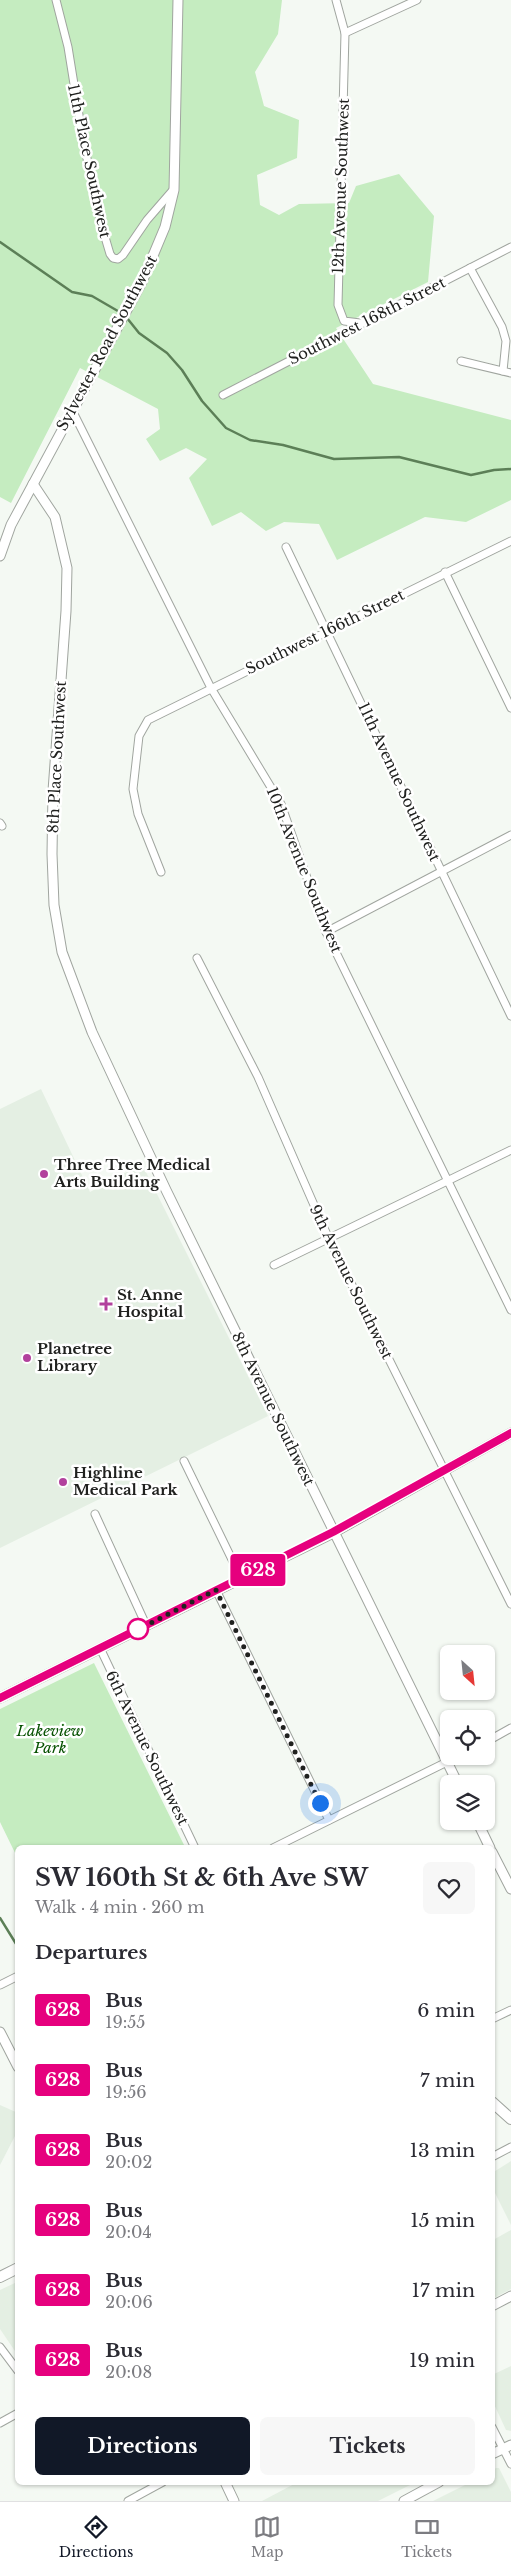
<!DOCTYPE html>
<html lang="en">
<head>
<meta charset="utf-8">
<style>
	:root { --surface:#fff; --page:#f7f7f7; --text:#2b2b33; --muted:#7c7c81; --line:#e1e1e2; --accent:#111827 }
	body { margin:0; font-family:"Libre Baskerville",serif; background:var(--page); color:var(--text); height:100vh; display:flex; flex-direction:column; font-size:19px; white-space:nowrap }
	* { box-sizing:border-box; margin:0 }
	p { font-size:16px; color:var(--muted) }
	.icon { flex:none; width:28px; height:28px; fill:none; stroke:currentColor; stroke-width:2; stroke-linecap:round; stroke-linejoin:round }
	.map { position:relative; flex:1; overflow:hidden }
	.drawer { position:absolute; left:15px; top:1845px; width:480px; height:640px; display:flex; flex-direction:column; background:var(--surface); border-radius:8px; box-shadow:0 1px 4px #0004 }
	.drawer>* { flex:none }
	.badge { padding:0 10px; border-radius:4px; font-size:18px; line-height:32px }
	.needle { width:32px; rotate:153deg }
	.tools { position:absolute; left:440px; top:1645px; display:grid; gap:10px }
	.tools a { display:grid; place-items:center; width:55px; height:55px; border-radius:8px; background:var(--surface); box-shadow:0 1px 4px #0004; font-size:25px }
	.you { position:absolute; width:25px; height:25px; margin:-12px; border:4px solid #fff; border-radius:50%; background:#1a73e8; box-shadow:0 0 0 8px #1a73e833 }
	.map>.badge { position:absolute; translate:-50% -50%; box-shadow:0 0 0 2px #fff }
	h2 { padding:0 20px; font-size:19px; line-height:45px }
	.round { display:grid; place-items:center; flex:none; width:52px; height:52px; border-radius:8px; background:var(--page) }
	.summary { display:flex; align-items:center; justify-content:space-between; height:85px; padding:0 20px }
	h1 { font-size:24px; font-weight:800; line-height:38px }
	.action { display:flex; gap:10px; margin-top:auto; padding:10px 20px }
	.action a { flex:1; height:58px; border-radius:8px; background:var(--accent); color:#fff; font-size:20px; font-weight:800; line-height:58px; text-align:center }
	.action a+a { background:var(--page); color:var(--text) }
	ul { padding:0; list-style:none }
	li { display:flex; align-items:center; gap:15px; height:70px; padding:0 20px }
	li div { flex:1 }
	li b { display:block; font-size:19px }
	li em { font-style:normal }
	li .badge { min-width:55px; font-weight:700; text-align:center }
	.tabs { display:flex; justify-content:space-around; align-items:center; height:70px; border-top:1px solid var(--line); background:var(--surface); font-size:14px; color:var(--muted) }
	.tabs a { display:grid; justify-items:center; gap:2px }
	.tabs .current { color:var(--accent) }
	.map>svg:first-child { display:block }
</style>
</head>
<body>
<div class="map">
<svg width="511" height="2501" viewBox="0 0 511 2501">
	<rect width="100%" height="100%" fill="#f4f9f3"/>
	<g fill="#e4efe3">
		<path d="M41 1089 90 1192 142 1164 268 1416 0 1548V1109Z"/>
		<path d="M0 2105 18 2113 17 2132 0 2165Z"/>
		<path d="M511 2161V2225L493 2189 492 2173Z"/>
		<path d="M511 2230V2289L494 2298 493 2240Z"/>
		<path d="M17 2282V2354L0 2329V2290Z"/>
		<path d="M511 2366V2431L506 2430 493 2402 492 2375Z"/>
		<path d="M496 2468H499L511 2492V2501H433L469 2483 492 2482 493 2470Z"/>
		<path d="M298 2482H414V2483L378 2501H262Z"/>
	</g>
	<g fill="#c5ecc0">
		<path d="M0 0H282L278 34 255 72 264 106 299 120 297 158 257 175 260 205 279 215 299 204 349 203 356 186 399 174 434 216 428 282 336 328 373 384 511 420V500L466 522 425 517 337 560 319 524 284 522 266 531 241 512 212 526 189 478 207 459 186 448 160 461 146 439 160 429 158 409 80 368 11 503 0 497Z"/>
		<path d="M94 1663 185 1847 18 1848 17 1857 0 1822V1709Z"/>
	</g>
	<g fill="none" stroke-linecap="round" stroke-linejoin="round">
		<g stroke="#5c7f57" stroke-width="2.5">
			<path d="M0 242 72 292 92 296 123 314"/>
			<path d="M127 318 139 333 167 353 182 370 202 401 226 428 250 440 283 445 334 459 399 457 471 475 494 470 511 469"/>
			<path d="M0 1918 18 1947"/>
		</g>
		<g stroke="#a0a59f" stroke-width="9">
			<g id="minor">
				<path d="M56 0 68 47 83 140 102 227 110 254 113 258 118 259 123 255 147 220 173 190"/>
				<path d="M336 0 345 33 338 305 344 321 360 323"/>
				<path d="M345 33 417 0"/>
				<path d="M470 268 502 327 506 341 503 371"/>
				<path d="M461 361 511 373"/>
				<path d="M223 395 511 247"/>
				<path d="M72 410 211 688 281 804 326 932 511 1310"/>
				<path d="M286 547 511 1016"/>
				<path d="M445 572 511 708"/>
				<path d="M0 823 2 826"/>
				<path d="M161 872 138 814 133 789 139 736 148 720 511 541"/>
				<path d="M326 932 511 835"/>
				<path d="M197 958 258 1077 328 1237 511 1604"/>
				<path d="M274 1265 511 1150"/>
				<path d="M184 1461 241 1578"/>
				<path d="M95 1514 146 1625"/>
				<path d="M216 1590 329 1820"/>
				<path d="M100 1648 195 1848"/>
				<path d="M486 1742 511 1728"/>
				<path d="M273 1848 459 1756"/>
				<path d="M0 1985 18 1976"/>
				<path d="M492 2019 511 2010"/>
				<path d="M492 2157 511 2147"/>
				<path d="M0 2347 18 2371"/>
				<path d="M0 2423 18 2413"/>
				<path d="M492 2427 511 2464"/>
				<path d="M128 2501 163 2482"/>
			</g>
		</g>
		<g stroke="#a0a59f" stroke-width="11">
			<g id="tertiary">
				<path d="M33 484 55 517 67 568 66 611 53 791 52 854 54 905 62 952 92 1032 166 1190 458 1784"/>
				<path d="M0 556 11 525 142 282 165 227 174 190 178 0"/>
				<path d="M0 1698 333 1533 511 1433"/>
				<path d="M477 1821 490 1848"/>
				<path d="M492 1852 511 1889"/>
				<path d="M0 2032 18 2067"/>
				<path d="M492 2306 511 2296"/>
				<path d="M492 2454 511 2445"/>
				<path d="M225 2482 234 2501"/>
				<path d="M404 2501 439 2482"/>
			</g>
		</g>
		<g stroke="#a0a59f" stroke-width="12">
			<g id="secondary">
				<path d="M492 2102 511 2119"/>
				<path d="M0 2277 18 2268"/>
			</g>
		</g>
		<use href="#minor" stroke="#fff" stroke-width="7"/>
		<use href="#tertiary" stroke="#fff" stroke-width="9"/>
		<use href="#secondary" stroke="#fff" stroke-width="10"/>
	</g>
	<g fill="none" stroke-linecap="round" stroke-linejoin="round">
		<g stroke="#fff" stroke-width="11">
			<path id="line" d="M0 1698 333 1532 511 1433"/>
		</g>
		<use href="#line" stroke="#e6007e" stroke-width="8"/>
		<path stroke="#20211f" stroke-width="5" stroke-dasharray="0 9" d="M138 1629 133 1632 216 1590 320 1803"/>
	</g>
	<g fill="#b2419d" stroke="#fff" stroke-width="2">
		<circle cx="44" cy="1174" r="5"/>
		<path d="M103.5 1296.5h5v5h5v5h-5v5h-5v-5h-5v-5h5z"/>
		<circle cx="27" cy="1358" r="5"/>
		<circle cx="63" cy="1482" r="5"/>
	</g>
	<circle fill="#fff" stroke="#e6007e" stroke-width="2.5" cx="138" cy="1629" r="10"/>
	<g text-anchor="middle" stroke-width="5" stroke-linejoin="round" paint-order="stroke">
		<g font-size="15" fill="#20211f" stroke="#fff">
			<text transform="translate(89 161) rotate(78)" y="5">11th Place Southwest</text>
			<text transform="translate(341 186) rotate(-88)" y="5">12th Avenue Southwest</text>
			<text transform="translate(367 321) rotate(-27)" y="5">Southwest 168th Street</text>
			<text transform="translate(107 343) rotate(-62)" y="5">Sylvester Road Southwest</text>
			<text transform="translate(325 632) rotate(-26)" y="5">Southwest 166th Street</text>
			<text transform="translate(57 757) rotate(-87)" y="5">8th Place Southwest</text>
			<text transform="translate(399 782) rotate(65)" y="5">11th Avenue Southwest</text>
			<text transform="translate(304 870) rotate(68)" y="5">10th Avenue Southwest</text>
			<text transform="translate(351 1282) rotate(64)" y="5">9th Avenue Southwest</text>
			<text transform="translate(273 1409) rotate(64)" y="5">8th Avenue Southwest</text>
			<text transform="translate(147 1748) rotate(64)" y="5">6th Avenue Southwest</text>
		</g>
		<g font-size="15" font-weight="bold" fill="#20211f" stroke="#fff" text-anchor="start">
			<text x="54" y="1170">Three Tree Medical<tspan x="54" dy="17">Arts Building</tspan></text>
			<text x="117" y="1300">St. Anne<tspan x="117" dy="17">Hospital</tspan></text>
			<text x="37" y="1354">Planetree<tspan x="37" dy="17">Library</tspan></text>
			<text x="73" y="1478">Highline<tspan x="73" dy="17">Medical Park</tspan></text>
		</g>
		<g font-size="15" font-style="italic" fill="#065100" stroke="#fff">
			<text x="50" y="1736">Lakeview<tspan x="50" dy="17">Park</tspan></text>
		</g>
	</g>
</svg>
<div class="tools">
<a><svg class="needle" viewBox="-14 -14 28 28"><path d="M0-13l5 13h-10z" fill="#e53935"/><path d="M0 13l5-13h-10z" fill="#7c7c81"/></svg></a>
<a><svg class="icon" aria-label="locate" viewBox="0 0 24 24"><circle cx="12" cy="12" r="6"/><path d="M12 2v4M12 18v4M2 12h4M18 12h4"/></svg></a>
<a><svg class="icon" aria-label="layers" viewBox="0 0 24 24"><path d="M12 4l9 5-9 5-9-5zM3 14l9 5 9-5"/></svg></a>
</div>
<div class="you" style="left:320px;top:1803px"></div>
<b class="badge" style="left:258px;top:1570px;background:#e6007e;color:#fff">628</b>
<section class="drawer">
<div class="summary"><div><h1>SW 160th St &amp; 6th Ave SW</h1><p>Walk · 4 min · 260 m</p></div><a class="round"><svg class="icon" aria-label="heart" viewBox="0 0 24 24"><path d="M12 20l-8-8c-3-5 5-10 8-4 3-6 11-1 8 4z"/></svg></a></div>
<h2>Departures</h2>
<ul>
<li><span class="badge" style="background:#e6007e;color:#fff">628</span><div><b>Bus</b><p>19:55</p></div><em>6 min</em></li>
<li><span class="badge" style="background:#e6007e;color:#fff">628</span><div><b>Bus</b><p>19:56</p></div><em>7 min</em></li>
<li><span class="badge" style="background:#e6007e;color:#fff">628</span><div><b>Bus</b><p>20:02</p></div><em>13 min</em></li>
<li><span class="badge" style="background:#e6007e;color:#fff">628</span><div><b>Bus</b><p>20:04</p></div><em>15 min</em></li>
<li><span class="badge" style="background:#e6007e;color:#fff">628</span><div><b>Bus</b><p>20:06</p></div><em>17 min</em></li>
<li><span class="badge" style="background:#e6007e;color:#fff">628</span><div><b>Bus</b><p>20:08</p></div><em>19 min</em></li>
</ul>
<div class="action"><a>Directions</a><a>Tickets</a></div>
</section>
</div>
<nav class="tabs">
<a class="current"><svg class="icon" aria-label="directions" viewBox="0 0 24 24"><path d="M12 3l9 9-9 9-9-9zM9 14v-3h6M13 9l2 2-2 2"/></svg>Directions</a>
<a><svg class="icon" aria-label="map" viewBox="0 0 24 24"><path d="M3 6l6-2 6 2 6-2v14l-6 2-6-2-6 2zM9 4v14M15 6v14"/></svg>Map</a>
<a><svg class="icon" aria-label="tickets" viewBox="0 0 24 24"><path d="M3 7h18v10H3zM15 7v10"/></svg>Tickets</a>
</nav>
</body>
</html>
